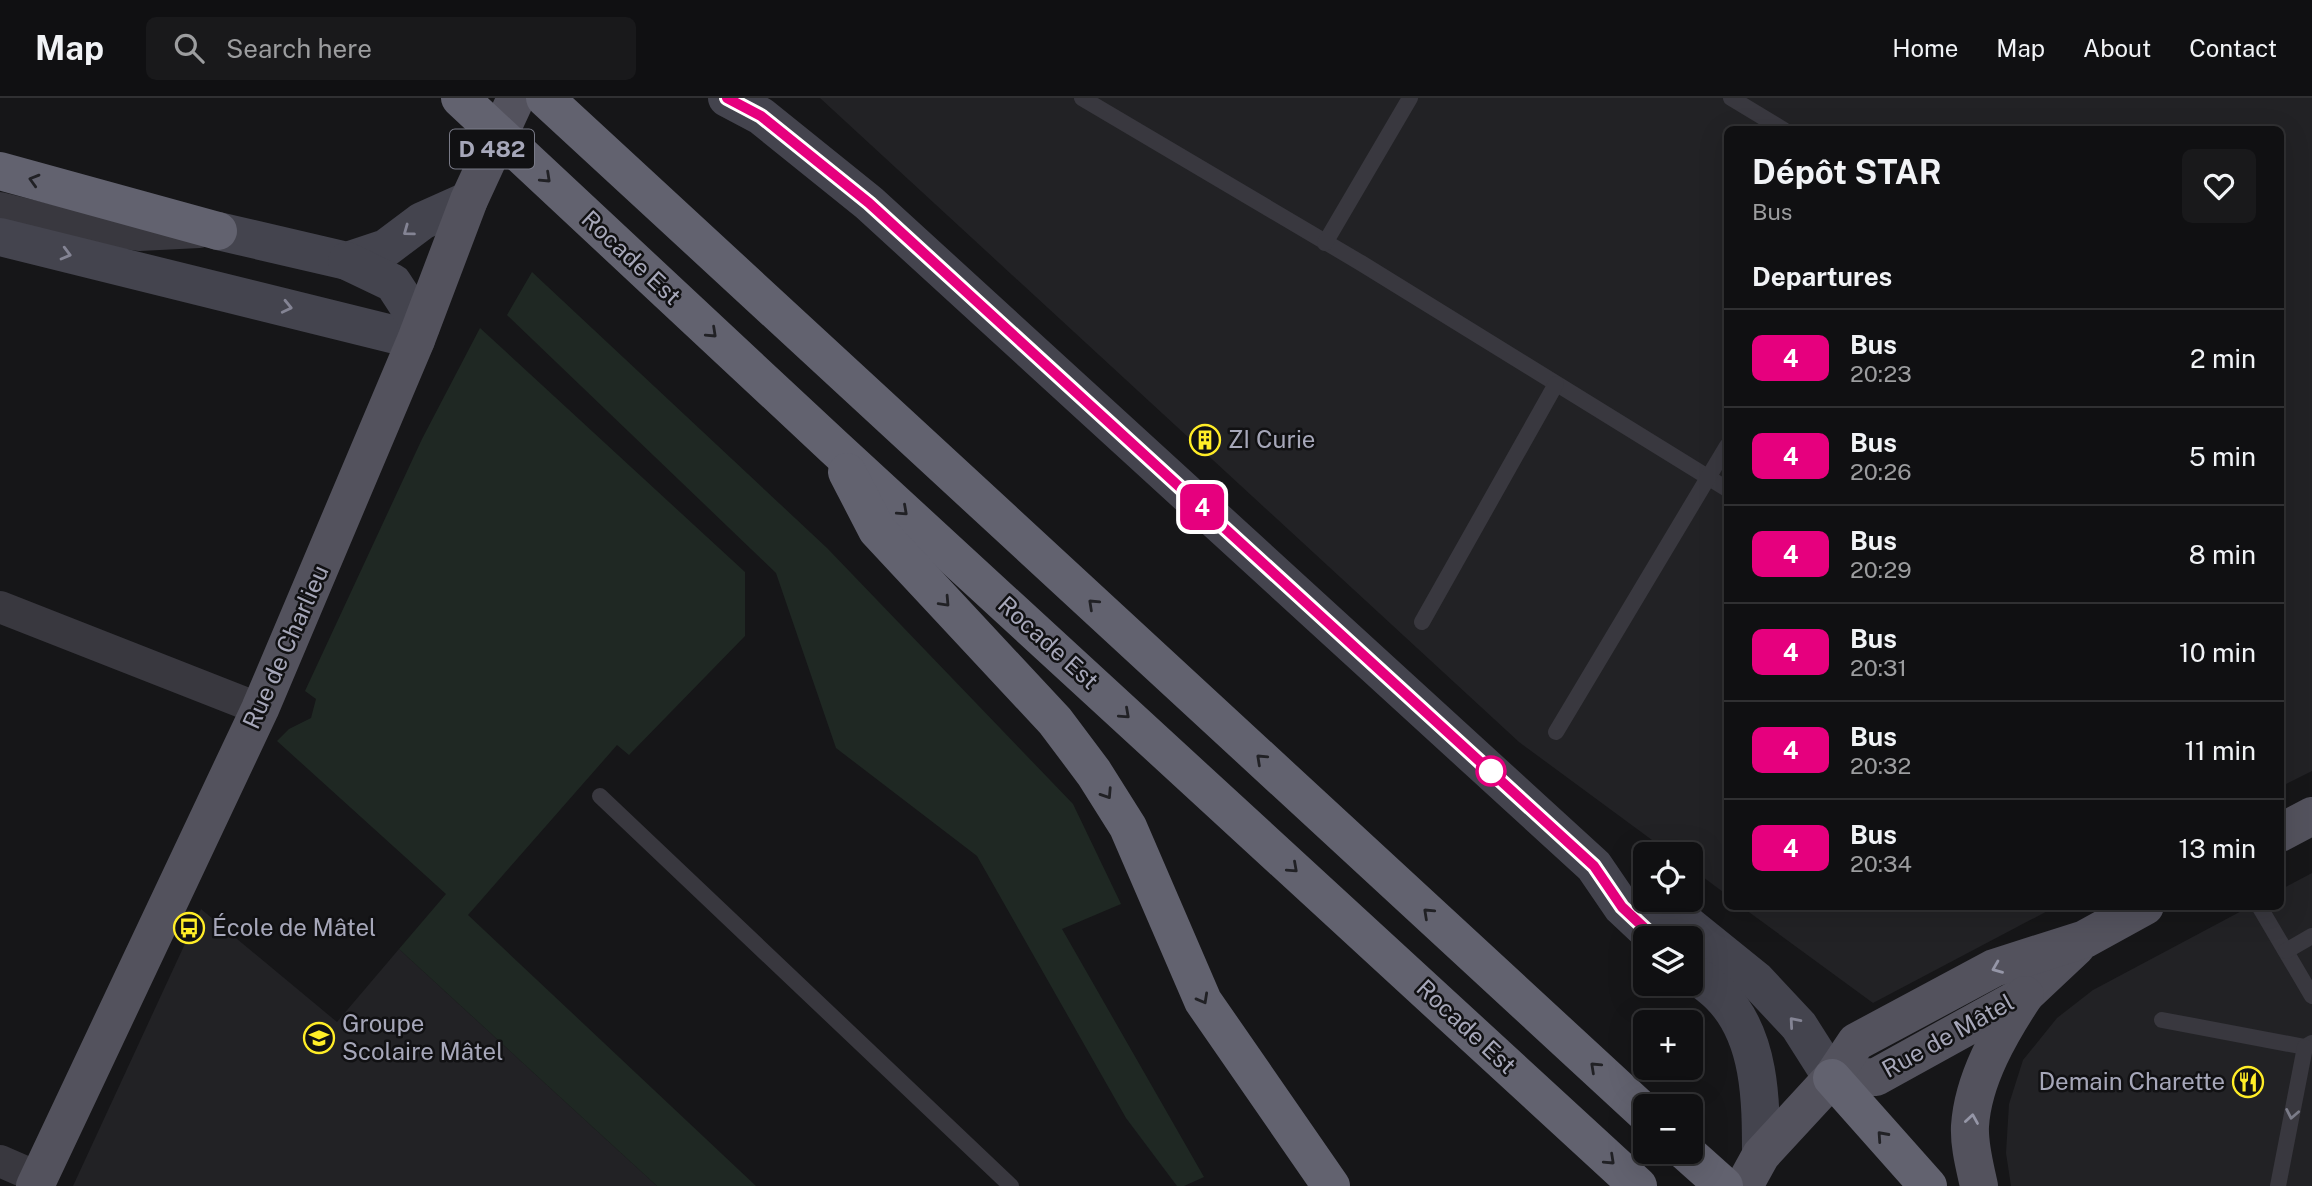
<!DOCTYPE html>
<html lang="en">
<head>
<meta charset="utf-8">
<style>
	:root { --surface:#101012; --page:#19191b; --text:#f1f3f6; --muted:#9c9d9f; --line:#303032 }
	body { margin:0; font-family:"Public Sans",sans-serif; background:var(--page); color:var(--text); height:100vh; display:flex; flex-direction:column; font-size:26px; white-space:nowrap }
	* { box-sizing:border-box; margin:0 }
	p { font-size:23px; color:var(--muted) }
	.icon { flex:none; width:38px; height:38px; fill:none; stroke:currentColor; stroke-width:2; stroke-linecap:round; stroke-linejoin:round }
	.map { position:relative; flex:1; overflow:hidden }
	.panel { position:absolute; left:1724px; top:28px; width:560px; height:784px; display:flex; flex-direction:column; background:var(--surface); border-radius:10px; box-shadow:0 7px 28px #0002,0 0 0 2px var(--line) }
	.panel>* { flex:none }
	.badge { padding:0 14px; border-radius:10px; font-size:24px; line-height:46px }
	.fabs { position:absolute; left:1633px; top:744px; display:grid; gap:14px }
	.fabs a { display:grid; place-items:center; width:70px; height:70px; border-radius:10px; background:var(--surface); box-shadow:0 7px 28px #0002,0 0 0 2px var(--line); font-size:35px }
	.map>.badge { position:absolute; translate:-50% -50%; box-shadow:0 0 0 4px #fff }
	h2 { padding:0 28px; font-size:26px; line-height:63px }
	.round { display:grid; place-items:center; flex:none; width:74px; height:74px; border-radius:10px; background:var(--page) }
	.headline { display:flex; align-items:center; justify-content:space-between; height:119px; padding:0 28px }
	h1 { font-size:33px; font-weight:700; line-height:52px }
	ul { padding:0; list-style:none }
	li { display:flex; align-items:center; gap:21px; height:98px; padding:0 28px; border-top:2px solid var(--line) }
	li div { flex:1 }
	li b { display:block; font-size:26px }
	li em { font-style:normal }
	li .badge { min-width:77px; font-weight:700; text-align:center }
	header { display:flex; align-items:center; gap:42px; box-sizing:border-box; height:98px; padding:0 35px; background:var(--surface); border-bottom:2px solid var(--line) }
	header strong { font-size:33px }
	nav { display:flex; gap:38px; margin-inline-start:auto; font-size:24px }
	.search { width:490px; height:63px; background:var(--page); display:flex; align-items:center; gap:18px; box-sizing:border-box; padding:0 24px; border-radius:10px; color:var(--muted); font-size:26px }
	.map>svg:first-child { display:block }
</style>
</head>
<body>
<header>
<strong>Map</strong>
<div class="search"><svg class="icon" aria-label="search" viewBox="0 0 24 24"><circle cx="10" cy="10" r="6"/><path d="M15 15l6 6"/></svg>Search here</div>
<nav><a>Home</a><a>Map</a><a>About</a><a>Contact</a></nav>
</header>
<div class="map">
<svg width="2312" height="1088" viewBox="0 0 2312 1088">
	<rect width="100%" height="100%" fill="#161618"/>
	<g fill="#222225">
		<path d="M820 0H2312V673L2280 689V32H1727V797L1691 770 1690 756H1671L1519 644Z"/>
		<path d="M2312 775V1088H2011L2006 1055 2009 1006 2023 962 2057 920 2093 892 2249 809 2280 808V792Z"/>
		<path d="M1742 809H2055L1873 905Z"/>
		<path d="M201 811 337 924 399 851 657 1088H73Z"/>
	</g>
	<g fill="#1f2823">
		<path d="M532 174 827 450 1073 706 1121 806 1062 831 1204 1079 1184 1088H1177L1126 1020 977 758 836 650 776 475 507 217Z"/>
		<path d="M480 230 745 474V538L629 657 617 647 468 817 756 1088H657L399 851 446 796 277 643 289 631 311 620 316 601 305 593 422 341Z"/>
	</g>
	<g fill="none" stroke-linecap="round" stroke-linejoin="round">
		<g stroke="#39383f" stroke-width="16">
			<path d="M1082 0 1361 165 1727 391"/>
			<path d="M1731 0 1784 32"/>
			<path d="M1325 145 1410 0"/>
			<path d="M1422 524 1556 286"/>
			<path d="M1556 634 1727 348"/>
			<path d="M600 698 1011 1088"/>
			<path d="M2259 808 2312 898"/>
			<path d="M2286 853 2312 838"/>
			<path d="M2162 922 2305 949 2312 945"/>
			<path d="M2278 1088 2305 949"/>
		</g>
		<g stroke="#39383f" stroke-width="32">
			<path d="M0 110 69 127 139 137 199 134"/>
			<path d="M0 509 260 611"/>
			<path d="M0 1063 39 1080"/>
		</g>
		<g stroke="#44444e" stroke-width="38">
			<path d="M727 0 761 18 869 105 1594 768 1622 809 1655 840"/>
			<path d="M218 133 347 163 386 150 422 123 469 102"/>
			<path d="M0 139 416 242"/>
			<path d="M347 163 393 185 421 228"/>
			<path d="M1657 802 1756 882 1799 928 1832 980"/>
			<path d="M1690 872C1700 881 1711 888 1720 897 1761 938 1761 1003 1761 1057"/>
		</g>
		<g stroke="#53525d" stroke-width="38">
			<path d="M2280 735 2312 718"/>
			<path d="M1832 980 1876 979 2026 896 2076 849"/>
			<path d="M35 1088 260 611 416 242 469 102 516 0"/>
			<path d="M1744 1088 1761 1057 1832 980 1856 944 1994 870 2085 841 2145 808"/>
			<path d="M1979 1088C1975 1069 1969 1048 1970 1028 1973 981 2000 935 2025 897"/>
		</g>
		<g stroke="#62626f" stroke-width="38">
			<path d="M460 0 835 350 1638 1088"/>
			<path d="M545 0 1645 1015"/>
			<path d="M0 73 218 133"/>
			<path d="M847 374 877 432 1055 623 1094 675 1128 729 1203 903 1331 1088"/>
			<path d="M1832 980 1928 1088"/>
			<path d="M1686 1054 1724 1088"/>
		</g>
	</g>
	<defs><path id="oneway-chevron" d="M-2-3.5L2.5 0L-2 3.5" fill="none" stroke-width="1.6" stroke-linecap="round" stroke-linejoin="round" transform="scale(1.75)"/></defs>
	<g stroke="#212125">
		<use href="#oneway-chevron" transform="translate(546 80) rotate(43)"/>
		<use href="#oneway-chevron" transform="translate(34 82) rotate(-164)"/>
		<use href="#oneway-chevron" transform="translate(712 235) rotate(43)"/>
		<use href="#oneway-chevron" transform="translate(903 413) rotate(42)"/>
		<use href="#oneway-chevron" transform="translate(945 504) rotate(47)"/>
		<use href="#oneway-chevron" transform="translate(1093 506) rotate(-137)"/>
		<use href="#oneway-chevron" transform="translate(1125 616) rotate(42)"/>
		<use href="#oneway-chevron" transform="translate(1261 661) rotate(-137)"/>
		<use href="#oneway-chevron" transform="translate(1107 696) rotate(57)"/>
		<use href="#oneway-chevron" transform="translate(1293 770) rotate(42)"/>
		<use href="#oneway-chevron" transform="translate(1428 815) rotate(-137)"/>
		<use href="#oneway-chevron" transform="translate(1203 901) rotate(61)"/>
		<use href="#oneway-chevron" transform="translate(1595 969) rotate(-137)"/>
		<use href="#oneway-chevron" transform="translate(1882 1038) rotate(-132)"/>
		<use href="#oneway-chevron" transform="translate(1610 1062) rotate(43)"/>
	</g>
	<g stroke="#848494">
		<use href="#oneway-chevron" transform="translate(408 133) rotate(144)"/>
		<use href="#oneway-chevron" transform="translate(66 156) rotate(15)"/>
		<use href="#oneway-chevron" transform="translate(287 209) rotate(13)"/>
		<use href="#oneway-chevron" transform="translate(1794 924) rotate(-131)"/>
	</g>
	<g stroke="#9596a7">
		<use href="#oneway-chevron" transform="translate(1997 870) rotate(158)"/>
		<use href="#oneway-chevron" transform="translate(1972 1021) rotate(-81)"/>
	</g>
	<use stroke="#7a7b88" href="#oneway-chevron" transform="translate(2292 1016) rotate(101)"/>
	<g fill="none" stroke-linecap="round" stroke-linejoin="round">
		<g stroke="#fff" stroke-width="16">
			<path id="line" d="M727 0 761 18 869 105 1594 768 1622 809 1655 840"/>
		</g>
		<use href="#line" stroke="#e6007e" stroke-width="10"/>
	</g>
	<defs>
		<g id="building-ring" transform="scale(1.575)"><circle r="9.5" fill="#111113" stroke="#ffed27" stroke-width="1.5"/><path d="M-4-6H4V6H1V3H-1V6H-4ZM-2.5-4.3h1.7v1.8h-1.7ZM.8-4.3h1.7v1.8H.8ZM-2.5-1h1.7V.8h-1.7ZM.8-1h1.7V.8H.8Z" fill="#ffed27"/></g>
		<g id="bus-ring" transform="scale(1.575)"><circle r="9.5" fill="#111113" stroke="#ffed27" stroke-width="1.5"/><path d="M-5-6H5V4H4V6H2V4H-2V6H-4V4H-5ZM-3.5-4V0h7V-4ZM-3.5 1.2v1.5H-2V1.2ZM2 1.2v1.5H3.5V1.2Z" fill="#ffed27"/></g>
		<g id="school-ring" transform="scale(1.575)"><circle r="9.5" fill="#111113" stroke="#ffed27" stroke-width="1.5"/><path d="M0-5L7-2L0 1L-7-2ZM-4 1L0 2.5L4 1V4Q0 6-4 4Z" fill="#ffed27"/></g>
		<g id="restaurant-ring" transform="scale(1.575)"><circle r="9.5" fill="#111113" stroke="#ffed27" stroke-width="1.5"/><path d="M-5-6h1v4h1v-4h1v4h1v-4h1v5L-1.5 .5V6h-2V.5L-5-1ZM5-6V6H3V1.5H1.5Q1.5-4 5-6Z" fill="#ffed27"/></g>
	</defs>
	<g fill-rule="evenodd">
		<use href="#building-ring" x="1205" y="342"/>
		<use href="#bus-ring" x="189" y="830"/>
		<use href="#school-ring" x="319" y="940"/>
		<use href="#restaurant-ring" x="2248" y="984"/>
	</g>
	<circle fill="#fff" stroke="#e6007e" stroke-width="3.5" cx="1491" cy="673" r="14"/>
	<g text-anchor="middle" stroke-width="5" stroke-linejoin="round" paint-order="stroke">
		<rect fill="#111113" stroke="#797a87" stroke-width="2" x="450" y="31.5" width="84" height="39" rx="5"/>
		<g font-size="23" font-weight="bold" fill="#a6a7b9">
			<text x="492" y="59">D 482</text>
		</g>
		<g font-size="24" fill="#a6a7b9" stroke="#111113">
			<text transform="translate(631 160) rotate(43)" y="8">Rocade Est</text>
			<text transform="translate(1048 545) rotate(42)" y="8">Rocade Est</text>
			<text transform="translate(286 549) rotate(-66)" y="8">Rue de Charlieu</text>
			<text transform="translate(1466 929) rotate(43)" y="8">Rocade Est</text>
			<text transform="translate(1948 938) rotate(-29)" y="8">Rue de Mâtel</text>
		</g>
		<g font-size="24" fill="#a6a7b9" stroke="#111113" text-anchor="start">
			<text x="1228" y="350">ZI Curie</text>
			<text x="212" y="838">École de Mâtel</text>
			<text x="342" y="934">Groupe<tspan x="342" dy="28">Scolaire Mâtel</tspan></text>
			<text x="2225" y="992" text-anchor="end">Demain Charette</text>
		</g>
	</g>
</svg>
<div class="fabs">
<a><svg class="icon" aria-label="locate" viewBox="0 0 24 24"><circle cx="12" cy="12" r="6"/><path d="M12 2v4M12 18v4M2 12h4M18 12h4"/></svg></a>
<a><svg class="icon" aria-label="layers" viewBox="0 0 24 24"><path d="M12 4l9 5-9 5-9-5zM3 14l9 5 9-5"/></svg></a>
<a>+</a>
<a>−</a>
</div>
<b class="badge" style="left:1202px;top:409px;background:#e6007e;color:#fff">4</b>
<section class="panel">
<div class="headline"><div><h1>Dépôt STAR</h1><p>Bus</p></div><a class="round"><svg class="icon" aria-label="heart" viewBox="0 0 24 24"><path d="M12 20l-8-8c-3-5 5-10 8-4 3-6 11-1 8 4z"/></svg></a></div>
<h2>Departures</h2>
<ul>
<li><span class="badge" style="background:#e6007e;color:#fff">4</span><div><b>Bus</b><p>20:23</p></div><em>2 min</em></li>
<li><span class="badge" style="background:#e6007e;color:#fff">4</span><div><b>Bus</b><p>20:26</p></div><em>5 min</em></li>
<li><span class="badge" style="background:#e6007e;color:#fff">4</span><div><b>Bus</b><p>20:29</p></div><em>8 min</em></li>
<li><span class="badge" style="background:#e6007e;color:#fff">4</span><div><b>Bus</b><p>20:31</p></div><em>10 min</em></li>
<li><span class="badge" style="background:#e6007e;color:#fff">4</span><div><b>Bus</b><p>20:32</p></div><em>11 min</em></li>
<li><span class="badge" style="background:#e6007e;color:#fff">4</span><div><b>Bus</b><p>20:34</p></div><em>13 min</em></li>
</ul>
</section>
</div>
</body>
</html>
